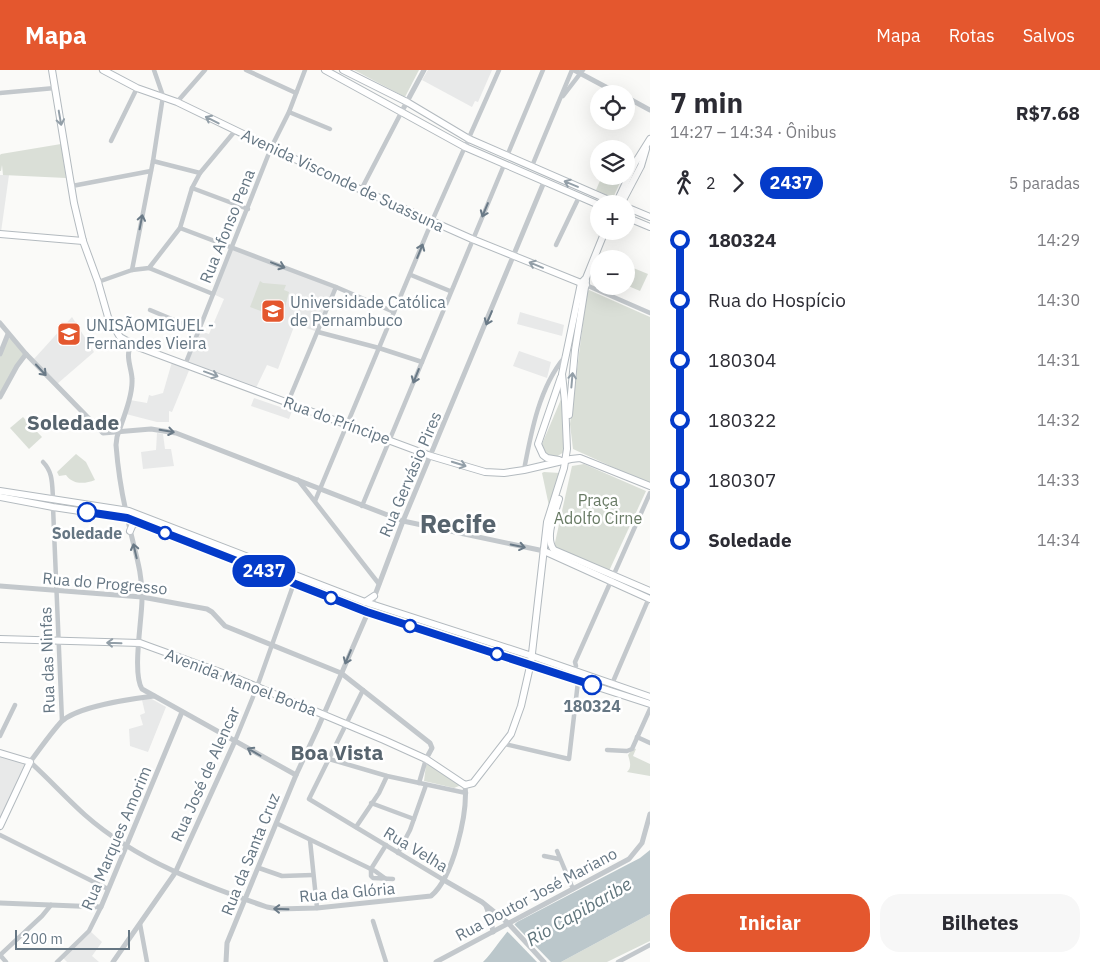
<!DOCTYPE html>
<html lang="pt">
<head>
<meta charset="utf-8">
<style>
	:root { --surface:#fff; --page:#f7f7f7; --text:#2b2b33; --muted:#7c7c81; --accent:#e4572e }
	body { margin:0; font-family:"IBM Plex Sans",sans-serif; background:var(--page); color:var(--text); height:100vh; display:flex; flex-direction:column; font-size:19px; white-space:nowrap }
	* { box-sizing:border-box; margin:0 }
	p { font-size:16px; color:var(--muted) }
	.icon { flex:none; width:28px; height:28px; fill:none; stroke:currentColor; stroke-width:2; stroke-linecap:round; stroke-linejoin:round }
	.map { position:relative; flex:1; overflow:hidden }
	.drawer { display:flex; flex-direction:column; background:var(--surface); width:450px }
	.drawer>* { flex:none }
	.badge { padding:0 10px; border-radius:16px; font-size:18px; line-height:32px }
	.buttons { position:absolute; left:590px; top:15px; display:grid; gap:10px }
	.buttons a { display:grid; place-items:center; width:45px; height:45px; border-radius:50%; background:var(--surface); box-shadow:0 5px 20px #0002; font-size:25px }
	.scale { position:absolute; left:15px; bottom:12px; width:115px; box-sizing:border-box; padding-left:5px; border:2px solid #657683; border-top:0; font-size:14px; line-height:18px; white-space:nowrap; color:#657683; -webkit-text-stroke:4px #fff; paint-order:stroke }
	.map>.badge { position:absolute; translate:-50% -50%; box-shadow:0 0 0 2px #fff }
	.legs { display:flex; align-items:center; gap:8px; height:55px; padding:0 20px; font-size:16px }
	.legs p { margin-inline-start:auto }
	.overview { display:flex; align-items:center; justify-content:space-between; height:85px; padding:0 20px }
	h1 { font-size:28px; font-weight:800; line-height:38px }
	.action { display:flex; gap:10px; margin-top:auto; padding:10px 20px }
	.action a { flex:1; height:58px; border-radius:20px; background:var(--accent); color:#fff; font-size:20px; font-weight:800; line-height:58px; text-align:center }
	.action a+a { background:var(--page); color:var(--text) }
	ul { padding:0 20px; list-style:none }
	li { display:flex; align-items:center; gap:18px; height:60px; font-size:19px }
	li i { display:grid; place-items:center; width:8px; height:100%; margin:0 6px; background:currentColor }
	li i::after { content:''; width:12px; height:12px; margin:-6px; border:4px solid; border-radius:50%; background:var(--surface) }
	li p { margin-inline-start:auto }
	li:first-child i { background:linear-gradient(#0000 50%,currentColor 0) }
	li:last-child i { background:linear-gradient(currentColor 50%,#0000 0) }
	header { display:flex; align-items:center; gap:30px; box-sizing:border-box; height:70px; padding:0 25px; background:var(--accent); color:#fff }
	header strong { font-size:24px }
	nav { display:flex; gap:28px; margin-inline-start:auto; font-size:18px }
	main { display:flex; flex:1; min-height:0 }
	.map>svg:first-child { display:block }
</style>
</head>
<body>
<header>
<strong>Mapa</strong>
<nav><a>Mapa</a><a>Rotas</a><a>Salvos</a></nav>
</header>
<main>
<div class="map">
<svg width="650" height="892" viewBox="0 0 650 892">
	<rect width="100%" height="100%" fill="#fafaf8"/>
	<g fill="#e8e9e9">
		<path d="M428 0H492L478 32 475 31 472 37 422 10Z"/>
		<path d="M0 105H9L1 162H0Z"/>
		<path d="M232 177 336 217 318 262 295 254 278 299 267 295 255 320 185 295 198 260 209 264 224 229 213 224Z"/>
		<path d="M520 242 564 255 562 266 517 254Z"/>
		<path d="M72 247 94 282 57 314 34 289Z"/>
		<path d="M519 281 551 292 547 308 513 296Z"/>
		<path d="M172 292 190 298 172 342 169 341V352H157L126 344 130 330 147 333 149 325 152 326 163 323Z"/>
		<path d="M254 328 292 341 289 349 251 336Z"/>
		<path d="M157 363 163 364 165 379H171L174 396 143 399 141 382 156 380Z"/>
		<path d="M150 628 166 637 148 682 130 676 129 659 143 655 140 645 145 643 142 630Z"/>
		<path d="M0 683 30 692 0 756Z"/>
		<path d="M91 862 102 872 92 886 99 892H67L63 888Z"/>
	</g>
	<g fill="#dadfd7">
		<path d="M354 0H419L405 27Z"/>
		<path d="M61 74 66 108 3 105 2 95 1 101H0V85L1 84Z"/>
		<path d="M602 106H623L613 128 596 120Z"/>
		<path d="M626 195 648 204 640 221 626 215Z"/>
		<path d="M260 211 263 213 286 215 284 220 289 222 282 249 250 237Z"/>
		<path d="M589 220 650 247V414L573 379 570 354 587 222Z"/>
		<path d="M10 268 24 283 0 324V287L7 269Z"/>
		<path d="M562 327 563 363 565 375 564 382 556 387 547 386 542 374Z"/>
		<path d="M23 347 42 367 29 379 10 358Z"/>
		<path d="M76 384 86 392 95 410C85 414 73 415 66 405L59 406 57 402Z"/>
		<path d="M584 394 646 421 609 501 554 477 572 396Z"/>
		<path d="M544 402 560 403 549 436 542 403Z"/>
		<path d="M633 678 636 679 633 686 650 694V706L627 702C632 698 630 691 628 685Z"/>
		<path d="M430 694 459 714V716L454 718 424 711 426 695Z"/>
		<path d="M650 844V871L607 892H561Z"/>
	</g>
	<path fill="#bbc7cb" d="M650 780V844L561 892H483C496 879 503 864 517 852L640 788Z"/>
	<path fill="#fafaf8" d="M513 853 551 892H537L506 860Z"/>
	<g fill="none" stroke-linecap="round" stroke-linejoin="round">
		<g stroke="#b3babf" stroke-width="8">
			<g id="secondary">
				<path d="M52 0 74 133 83 171 98 212 108 247 120 267 138 277 431 386 485 402 504 403 524 400 571 389 580 388 650 416"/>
				<path d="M103 0 137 18 177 32 328 105 472 169 586 215"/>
				<path d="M325 0 465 77 599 135"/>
				<path d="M343 0 407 32 469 69 618 134"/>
				<path d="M616 134 635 93 650 69"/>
				<path d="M621 134 641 96 646 79"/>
				<path d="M626 137 650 147"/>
				<path d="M626 147 650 157"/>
				<path d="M0 164 83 171"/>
				<path d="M569 345 575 280 586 211"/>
				<path d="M559 390 547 388 543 385 538 374 561 307"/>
				<path d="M0 421 129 441 365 532 532 586 650 627"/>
				<path d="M0 427 53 437 127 448 367 542 650 634"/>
				<path d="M559 429C555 443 544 468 554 480L650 521"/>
				<path d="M130 461 133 454 138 453"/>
				<path d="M544 481 650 529"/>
				<path d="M365 532 374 526"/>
				<path d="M0 569 140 573 148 576 231 606 384 670 426 689 465 715 473 713 511 664 521 636 531 592 547 452 564 398 567 379 565 332 562 304 581 213 586 208 605 161"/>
				<path d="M0 683 30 692 0 756"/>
			</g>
		</g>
		<g stroke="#c3c8cc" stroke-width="4.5">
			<path d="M246 0 296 23"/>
			<path d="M0 23 55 18"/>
			<path d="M563 26 583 0"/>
			<path d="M177 32 205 0"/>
			<path d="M289 42 330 59"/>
			<path d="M111 71 137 18"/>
			<path d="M507 86 543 0"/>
			<path d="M153 91 200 103"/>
			<path d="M532 96 572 0"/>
			<path d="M72 116 151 101"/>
			<path d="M192 118 248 139"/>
			<path d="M361 120 402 41"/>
			<path d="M180 158 336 217 394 242"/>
			<path d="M556 175 579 127"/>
			<path d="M149 198 213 224"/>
			<path d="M132 200 153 91 163 26 154 0"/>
			<path d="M411 205 450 221"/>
			<path d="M98 212 132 200 149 198 180 158 192 118 200 103 235 61"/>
			<path d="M586 215 650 243"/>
			<path d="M150 240 198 260"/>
			<path d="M318 262 379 278 422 292"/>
			<path d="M185 295 271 78 289 42 305 0"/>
			<path d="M288 332 336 217"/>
			<path d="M43 392C53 402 52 414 53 428"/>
			<path d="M524 400C531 363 539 318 564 288"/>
			<path d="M298 410 379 514"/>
			<path d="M315 431 432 151 499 0"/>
			<path d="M362 436 504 95"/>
			<path d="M53 437 62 651"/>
			<path d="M576 596 575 592 650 423"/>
			<path d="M612 614 649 528"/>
			<path d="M363 620 309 729 442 809"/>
			<path d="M0 666 15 635"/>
			<path d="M637 667 650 673"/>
			<path d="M235 671 257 617 294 513"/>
			<path d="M505 674 569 689 579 603"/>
			<path d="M607 680 627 681 632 679 650 639"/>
			<path d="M329 689 387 706 466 723"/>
			<path d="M419 713 426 689"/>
			<path d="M371 733 414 749"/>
			<path d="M278 754 375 801 386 809"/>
			<path d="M356 757 379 723 387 706"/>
			<path d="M0 765 108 819"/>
			<path d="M310 770 317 838"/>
			<path d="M386 775 371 799V806L373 808 393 809"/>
			<path d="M557 781 573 819"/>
			<path d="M398 783 410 760 426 715"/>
			<path d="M544 786 559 789"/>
			<path d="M259 798 282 806 313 805"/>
			<path d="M373 851 386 892"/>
			<path d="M140 854 147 892"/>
			<path d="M0 885 42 846 51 835"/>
			<path d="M0 885 6 892"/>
			<path d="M57 892 89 861 101 837"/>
			<path d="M618 892 650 875"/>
		</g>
		<g stroke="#c3c8cc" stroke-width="5">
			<path d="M574 0 619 24"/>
			<path d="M626 27 650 40"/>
			<path d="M402 41 424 0"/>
			<path d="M0 253 26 284 103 363 151 359 176 363 403 451 544 481"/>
			<path d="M132 275C124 284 132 299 132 309 133 326 122 351 117 367L116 375C118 400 122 426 128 450 133 476 143 502 142 529 142 550 132 603 142 619L296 705"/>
			<path d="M0 284 8 264"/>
			<path d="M0 327 17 296 26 284"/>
			<path d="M0 516 142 527 207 539 212 542 225 556 341 603 430 673 432 678 426 689"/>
			<path d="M154 626C131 629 77 636 61 652 50 664 40 679 30 692 49 709 66 728 85 745 137 791 203 815 267 837L278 839 317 838 431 826C453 808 468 743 465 715"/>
			<path d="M442 809 482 832 508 853 544 892"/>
			<path d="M0 833 101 837 182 642"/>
			<path d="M486 836 491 850 493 862"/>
			<path d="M113 892 175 803 235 671"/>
			<path d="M226 892 227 873 296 705 317 660 372 533 403 451 544 112"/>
			<path d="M436 892 629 789 642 773 650 744"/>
		</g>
		<use href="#secondary" stroke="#fff" stroke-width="6"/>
	</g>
	<defs><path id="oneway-shaft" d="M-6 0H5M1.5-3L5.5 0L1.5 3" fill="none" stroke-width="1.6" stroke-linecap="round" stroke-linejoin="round" transform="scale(1.25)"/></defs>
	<g stroke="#939fa8">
		<use href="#oneway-shaft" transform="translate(60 48) rotate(80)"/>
		<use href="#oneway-shaft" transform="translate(212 50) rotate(-153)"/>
		<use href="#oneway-shaft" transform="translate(571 114) rotate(-157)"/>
		<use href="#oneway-shaft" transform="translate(536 195) rotate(-158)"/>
		<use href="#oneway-shaft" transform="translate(211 304) rotate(20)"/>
		<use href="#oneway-shaft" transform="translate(572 310) rotate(-85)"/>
		<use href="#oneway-shaft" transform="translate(459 394) rotate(17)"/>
		<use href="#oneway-shaft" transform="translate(114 573) rotate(-178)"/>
	</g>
	<g stroke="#6a7a87">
		<use href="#oneway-shaft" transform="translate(485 140) rotate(113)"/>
		<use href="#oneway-shaft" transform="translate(141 152) rotate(-79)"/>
		<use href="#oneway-shaft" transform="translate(420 181) rotate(-68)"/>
		<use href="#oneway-shaft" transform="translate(278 195) rotate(21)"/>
		<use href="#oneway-shaft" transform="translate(489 248) rotate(113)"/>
		<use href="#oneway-shaft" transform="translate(41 300) rotate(47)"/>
		<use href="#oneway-shaft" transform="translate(416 306) rotate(112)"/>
		<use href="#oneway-shaft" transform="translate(167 361) rotate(9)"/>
		<use href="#oneway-shaft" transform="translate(518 476) rotate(12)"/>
		<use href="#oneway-shaft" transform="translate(135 481) rotate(-103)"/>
		<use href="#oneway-shaft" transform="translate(348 587) rotate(113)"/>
		<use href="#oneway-shaft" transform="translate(254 682) rotate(-150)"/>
		<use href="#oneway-shaft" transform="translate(281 839) rotate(-178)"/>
	</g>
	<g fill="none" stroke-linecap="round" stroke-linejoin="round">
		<g stroke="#fff" stroke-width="11">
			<path id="line-1" d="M87 442 127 448 367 542 592 615"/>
		</g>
		<use href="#line-1" stroke="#043bc9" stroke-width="8"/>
	</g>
	<defs>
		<g id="university-square" transform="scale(1.25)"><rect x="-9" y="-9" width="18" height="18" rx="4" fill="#e4572e" stroke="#fff"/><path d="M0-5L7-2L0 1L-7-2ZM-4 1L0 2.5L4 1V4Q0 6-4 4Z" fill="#fff"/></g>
	</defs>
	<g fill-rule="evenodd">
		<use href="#university-square" x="273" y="241"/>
		<use href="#university-square" x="69" y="264"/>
	</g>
	<g fill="#fff" stroke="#043bc9" stroke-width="2.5">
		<circle cx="87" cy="442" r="9"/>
		<circle cx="165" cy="463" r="6"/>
		<circle cx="331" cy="528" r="6"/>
		<circle cx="410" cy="556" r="6"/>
		<circle cx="497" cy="584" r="6"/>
		<circle cx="592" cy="615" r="9"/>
	</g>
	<g text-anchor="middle" stroke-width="5" stroke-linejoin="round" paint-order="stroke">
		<g font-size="16" fill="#657683" stroke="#fff">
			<text transform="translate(343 110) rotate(25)" y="6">Avenida Visconde de Suassuna</text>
			<text transform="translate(227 156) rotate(-68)" y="6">Rua Afonso Pena</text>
			<text transform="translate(337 350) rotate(20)" y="6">Rua do Príncipe</text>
			<text transform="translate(410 404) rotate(-67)" y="6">Rua Gervásio Pires</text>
			<text transform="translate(105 513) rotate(5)" y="6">Rua do Progresso</text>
			<text transform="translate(47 590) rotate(-92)" y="6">Rua das Ninfas</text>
			<text transform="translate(241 612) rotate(21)" y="6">Avenida Manoel Borba</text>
			<text transform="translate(205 704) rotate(-66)" y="6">Rua José de Alencar</text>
			<text transform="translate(116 768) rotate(-67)" y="6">Rua Marques Amorim</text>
			<text transform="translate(416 779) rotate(31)" y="6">Rua Velha</text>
			<text transform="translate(250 784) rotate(-68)" y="6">Rua da Santa Cruz</text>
			<text transform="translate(347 822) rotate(-5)" y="6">Rua da Glória</text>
			<text transform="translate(536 824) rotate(-28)" y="6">Rua Doutor José Mariano</text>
		</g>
		<g font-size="16" fill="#657683" stroke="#fff" text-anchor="start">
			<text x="290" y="238">Universidade Católica<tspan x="290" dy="18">de Pernambuco</tspan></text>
			<text x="86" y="261">UNISÃOMIGUEL -<tspan x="86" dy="18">Fernandes Vieira</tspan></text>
		</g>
		<g font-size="16" fill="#687a64" stroke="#fff">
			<text x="598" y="436">Praça<tspan x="598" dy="18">Adolfo Cirne</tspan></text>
		</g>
		<g font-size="16" font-weight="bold" fill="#657683" stroke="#fff">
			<text x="87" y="469">Soledade</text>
			<text x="592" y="642">180324</text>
		</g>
		<g font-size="18" font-style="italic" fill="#60757c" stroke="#fff">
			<text transform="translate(579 842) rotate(-30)" y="6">Rio Capibaribe</text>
		</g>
		<g font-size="21" font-weight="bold" fill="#57646e" stroke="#fff">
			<text x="73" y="360">Soledade</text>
			<text x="337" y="690">Boa Vista</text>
		</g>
		<g font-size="26" font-weight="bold" fill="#57646e" stroke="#fff">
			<text x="458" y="463">Recife</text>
		</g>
	</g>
</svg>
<div class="buttons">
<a><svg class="icon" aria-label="locate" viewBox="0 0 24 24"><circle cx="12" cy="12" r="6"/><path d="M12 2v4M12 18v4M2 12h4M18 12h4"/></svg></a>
<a><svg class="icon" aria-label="layers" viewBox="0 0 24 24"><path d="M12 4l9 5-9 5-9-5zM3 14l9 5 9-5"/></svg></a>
<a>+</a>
<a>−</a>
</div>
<div class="scale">200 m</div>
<b class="badge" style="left:264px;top:501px;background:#043bc9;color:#fff">2437</b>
</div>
<section class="drawer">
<div class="overview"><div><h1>7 min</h1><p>14:27 – 14:34 · Ônibus</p></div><b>R$7.68</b></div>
<div class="legs"><svg class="icon" aria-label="walk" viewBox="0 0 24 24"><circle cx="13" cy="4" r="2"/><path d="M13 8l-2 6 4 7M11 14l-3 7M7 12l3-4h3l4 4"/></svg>2<svg class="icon" aria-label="forward" viewBox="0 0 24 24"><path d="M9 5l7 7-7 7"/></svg><b class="badge" style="background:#043bc9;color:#fff">2437</b><p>5 paradas</p></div>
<ul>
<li><i style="color:#043bc9"></i><b>180324</b><p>14:29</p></li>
<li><i style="color:#043bc9"></i><span>Rua do Hospício</span><p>14:30</p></li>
<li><i style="color:#043bc9"></i><span>180304</span><p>14:31</p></li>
<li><i style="color:#043bc9"></i><span>180322</span><p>14:32</p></li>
<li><i style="color:#043bc9"></i><span>180307</span><p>14:33</p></li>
<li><i style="color:#043bc9"></i><b>Soledade</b><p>14:34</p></li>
</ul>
<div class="action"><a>Iniciar</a><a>Bilhetes</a></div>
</section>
</main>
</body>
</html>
